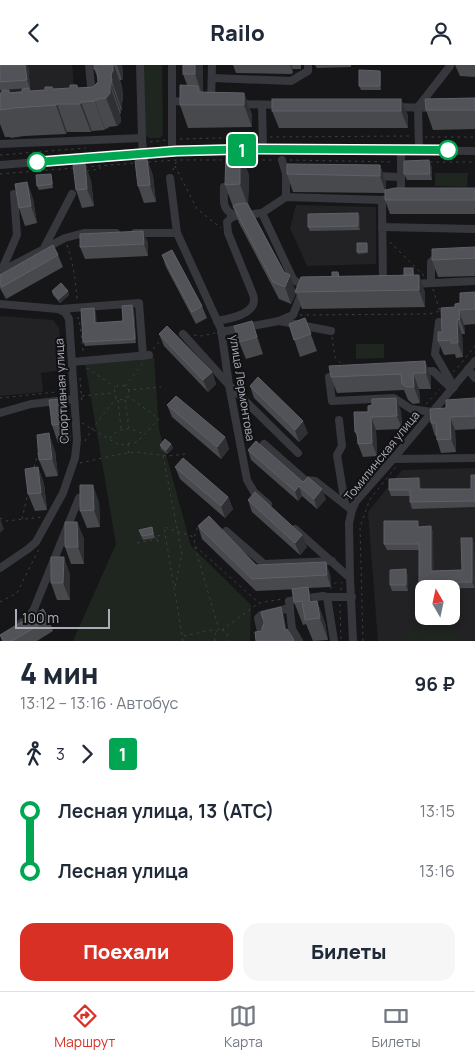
<!DOCTYPE html>
<html lang="ru">
<head>
<meta charset="utf-8">
<style>
	:root { --surface:#fff; --page:#f6f6f7; --text:#1f2937; --muted:#747a83; --line:#e0e1e3; --accent:#d93025 }
	body { margin:0; font-family:Manrope,sans-serif; background:var(--page); color:var(--text); height:100vh; display:flex; flex-direction:column; font-size:19px; white-space:nowrap }
	* { box-sizing:border-box; margin:0 }
	p { font-size:16px; color:var(--muted) }
	.icon { flex:none; width:28px; height:28px; fill:none; stroke:currentColor; stroke-width:2; stroke-linecap:round; stroke-linejoin:round }
	.map { position:relative; height:576px; overflow:hidden }
	.sheet { display:flex; flex-direction:column; background:var(--surface); flex:1 }
	.sheet>* { flex:none }
	.badge { padding:0 10px; border-radius:4px; font-size:18px; line-height:32px }
	.needle { width:32px; rotate:351deg }
	.fabs { position:absolute; left:415px; top:515px; display:grid; gap:10px }
	.fabs a { display:grid; place-items:center; width:45px; height:45px; border-radius:10px; background:var(--surface); box-shadow:0 2px 8px #0003; font-size:25px }
	.scale { position:absolute; left:15px; bottom:12px; width:95px; box-sizing:border-box; padding-left:5px; border:2px solid #a8adb8; border-top:0; font-size:14px; line-height:18px; white-space:nowrap; color:#a8adb8; -webkit-text-stroke:4px #111113; paint-order:stroke }
	.map>.badge { position:absolute; translate:-50% -50%; box-shadow:0 0 0 2px #fff }
	.legs { display:flex; align-items:center; gap:8px; height:55px; padding:0 20px; font-size:16px }
	.legs p { margin-inline-start:auto }
	.head { display:flex; align-items:center; justify-content:space-between; height:85px; padding:0 20px }
	h1 { font-size:28px; font-weight:800; line-height:38px }
	.button { display:flex; gap:10px; margin-top:auto; padding:10px 20px }
	.button a { flex:1; height:58px; border-radius:15px; background:var(--accent); color:#fff; font-size:20px; font-weight:800; line-height:58px; text-align:center }
	.button a+a { background:var(--page); color:var(--text) }
	ul { padding:0 20px; list-style:none }
	li { display:flex; align-items:center; gap:18px; height:60px; font-size:19px }
	li i { display:grid; place-items:center; width:8px; height:100%; margin:0 6px; background:currentColor }
	li i::after { content:''; width:12px; height:12px; margin:-6px; border:4px solid; border-radius:50%; background:var(--surface) }
	li p { margin-inline-start:auto }
	li:first-child i { background:linear-gradient(#0000 50%,currentColor 0) }
	li:last-child i { background:linear-gradient(currentColor 50%,#0000 0) }
	header { display:flex; justify-content:space-between; align-items:center; height:65px; padding:0 20px; background:var(--surface); font-size:22px; font-weight:800 }
	.tabs { display:flex; justify-content:space-around; align-items:center; height:70px; border-top:1px solid var(--line); background:var(--surface); font-size:14px; color:var(--muted) }
	.tabs a { display:grid; justify-items:center; gap:2px }
	.tabs .active { color:var(--accent) }
	.map>svg:first-child { display:block }
</style>
</head>
<body>
<header><svg class="icon" aria-label="back" viewBox="0 0 24 24"><path d="M15 5l-7 7 7 7"/></svg>Railo<svg class="icon" aria-label="person" viewBox="0 0 24 24"><circle cx="12" cy="8" r="4"/><path d="M4 21q1-7 8-7t8 7"/></svg></header>
<div class="map">
<svg width="475" height="576" viewBox="0 0 475 576">
	<rect width="100%" height="100%" fill="#161618"/>
	<g fill="#222225" fill-rule="evenodd">
		<path d="M0 0H72L75 32 0 39Z"/>
		<path d="M296 140 376 142V199L307 201 290 163Z"/>
		<path d="M0 251 53 255 59 263 63 305 41 308 43 327 0 331Z"/>
		<path d="M475 403V576H378L368 447 402 405ZM424 524H451V551H424Z"/>
	</g>
	<g fill="#1e261f">
		<path d="M143 0H162L163 70 160 73H149L144 70Z"/>
		<path d="M435 108H468L467 122 435 121Z"/>
		<path d="M356 279H384V293L356 294Z"/>
		<path d="M154 292 159 364 191 481 251 540 250 576H73L116 479 85 298Z"/>
		<path d="M452 564 459 569V576H407V570L415 565Z"/>
	</g>
	<g fill="none" stroke-linecap="round" stroke-linejoin="round">
		<g stroke="#3d3f44" stroke-width="1" stroke-dasharray="2.5 4" stroke-linecap="butt">
			<path d="M270 72 411 71"/>
			<path d="M425 72H475"/>
			<path d="M180 74 256 72"/>
			<path d="M150 77 166 75"/>
			<path d="M0 90 86 83"/>
			<path d="M243 95H276"/>
			<path d="M290 95 394 97"/>
			<path d="M148 97 177 95H226"/>
			<path d="M430 97H475"/>
			<path d="M175 101 197 144 221 163"/>
			<path d="M85 102 136 98"/>
			<path d="M173 105 177 95"/>
			<path d="M87 106 100 104V102"/>
			<path d="M0 109 74 103"/>
			<path d="M390 177 424 211"/>
			<path d="M67 180C73 198 76 216 77 235"/>
			<path d="M433 224 440 247"/>
			<path d="M300 250 429 249 440 246"/>
			<path d="M77 253H79L83 286 82 289"/>
			<path d="M194 270 201 271 215 268"/>
			<path d="M332 272 335 292 344 302"/>
			<path d="M153 284 162 274"/>
			<path d="M87 303 115 322"/>
			<path d="M453 307 458 302 475 281"/>
			<path d="M80 313 82 339"/>
			<path d="M125 321 143 298"/>
			<path d="M129 325 128 331 123 335 116 333 114 328 115 322 120 320 125 321 129 325 161 322"/>
			<path d="M82 331 113 328"/>
			<path d="M0 333 65 326"/>
			<path d="M118 335 121 363"/>
			<path d="M125 335 129 363"/>
			<path d="M426 339 440 324"/>
			<path d="M82 358 119 380 137 377 159 354 128 331"/>
			<path d="M42 371 43 366"/>
			<path d="M110 373C121 360 130 363 144 369"/>
			<path d="M85 376 92 364 116 333"/>
			<path d="M128 379 129 388"/>
			<path d="M163 391 182 489 175 522"/>
			<path d="M80 398 121 389 136 387 168 391 185 389"/>
			<path d="M34 402 39 384"/>
			<path d="M350 425 376 398 416 352"/>
			<path d="M0 453 6 456 43 452"/>
			<path d="M22 454 28 428"/>
			<path d="M202 458C194 464 194 473 195 481L259 538 283 534"/>
			<path d="M158 477 157 471 164 470"/>
			<path d="M137 478 157 474"/>
			<path d="M195 482 219 565"/>
			<path d="M330 524 339 514"/>
			<path d="M341 525 342 517"/>
			<path d="M0 537 17 528 39 484"/>
			<path d="M340 539 341 575"/>
			<path d="M222 565 259 538"/>
			<path d="M222 565C227 567 229 571 227 576"/>
			<path d="M184 571 212 565 217 566"/>
			<path d="M183 576 164 462 194 472"/>
			<path d="M215 576 214 571 216 568"/>
			<path d="M363 576 360 462 370 434 396 402"/>
		</g>
		<g stroke="#37383d" stroke-width="8">
			<path d="M89 0 92 30"/>
			<path d="M140 0 142 73 143 88"/>
			<path d="M172 0V86"/>
			<path d="M212 13 291 16 308 6V0"/>
			<path d="M172 36 190 37"/>
			<path d="M211 37 212 0"/>
			<path d="M239 39 283 40"/>
			<path d="M262 40 263 84"/>
			<path d="M394 42 435 43"/>
			<path d="M0 79 142 73"/>
			<path d="M419 85 418 42 450 1"/>
			<path d="M282 95 286 109"/>
			<path d="M0 100 177 86 263 84 475 86"/>
			<path d="M375 111 401 112"/>
			<path d="M170 113 177 168"/>
			<path d="M224 122C224 135 221 144 235 151"/>
			<path d="M286 132V109L296 110"/>
			<path d="M401 132V85"/>
			<path d="M382 135 383 220"/>
			<path d="M382 162 475 164"/>
			<path d="M135 168H177L221 264 229 320 247 415 254 427 268 439"/>
			<path d="M43 185 72 129"/>
			<path d="M0 207 65 173 84 168H116"/>
			<path d="M1 207 17 170 14 129"/>
			<path d="M431 218V197L433 195H442"/>
			<path d="M412 219 475 216"/>
			<path d="M308 221C302 221 298 218 293 214L262 148 286 132 382 135 393 133"/>
			<path d="M302 227 293 250 279 256 331 266"/>
			<path d="M0 239 58 244 65 247 69 254 77 375 75 393 63 428 36 477 28 484 0 503"/>
			<path d="M60 244 139 238 143 291"/>
			<path d="M217 256C228 254 254 250 254 235 254 232 253 229 252 227L228 168 227 157 231 153 235 151 262 148"/>
			<path d="M439 257 435 289 454 322"/>
			<path d="M221 267 279 256"/>
			<path d="M183 269 229 320 298 388"/>
			<path d="M72 297 149 290"/>
			<path d="M468 304 475 313"/>
			<path d="M418 307 433 306 452 324"/>
			<path d="M339 311 329 312 332 336 394 333 411 344 432 347"/>
			<path d="M0 348 31 339 74 334"/>
			<path d="M339 355 342 381 337 390 345 439"/>
			<path d="M264 379 305 415 315 416 352 445"/>
			<path d="M393 394 475 393"/>
			<path d="M295 464 350 513"/>
			<path d="M226 466 264 499 332 496"/>
			<path d="M327 532 334 576"/>
			<path d="M21 558 29 552 34 544 79 433"/>
			<path d="M261 567 258 553 261 550 290 543"/>
			<path d="M299 576 292 564 289 536 323 531 327 532H352"/>
			<path d="M353 576 350 513 349 458 352 445 356 436 393 394 475 296"/>
		</g>
	</g>
	<g fill="#47494d">
		<path d="M0 0H28L30 23 0 25Z"/>
		<path d="M94 0H122L123 10 122 15H120L122 22 123 33 122 38V45H121V48L120 49 121 57 117 61 108 62 109 63 105 64V65L92 66 91 67H67L66 69 24 71 11 73 10 72H5L0 59V28L70 23 77 20 78 23 93 22 98 17V14L94 4Z"/>
		<path d="M183 0H203V27L244 28 252 50V62L188 63 180 40 187 20 183 9Z"/>
		<path d="M233 0H301V4H293V8L291 9 236 8Z"/>
		<path d="M315 0H351V2L317 3Z"/>
		<path d="M455 0H475V12L460 11Z"/>
		<path d="M380 6 381 10V25H361L359 21Z"/>
		<path d="M475 33V64L433 65 426 45Z"/>
		<path d="M401 34 408 51V63H279L272 46Z"/>
		<path d="M234 87 240 88 249 110 248 139 284 207 296 226 332 212 338 207 339 212 404 210 413 203 414 210 425 227V242L302 244 296 228 291 239 279 234 239 158 225 120Z"/>
		<path d="M147 94 153 111 156 137 144 138 138 121Z"/>
		<path d="M85 99 91 116 94 141 82 143 76 125Z"/>
		<path d="M380 100 386 117V125L475 123V149H390L385 135V128L293 127 287 109Z"/>
		<path d="M432 102V115H407L404 109Z"/>
		<path d="M51 109 52 113 53 123 39 125 37 121Z"/>
		<path d="M27 117 33 134 37 158 25 161 19 143Z"/>
		<path d="M358 148 360 152V165L310 166 308 162Z"/>
		<path d="M143 166 148 178V191L85 194 80 182Z"/>
		<path d="M367 180 368 188 358 189 357 187Z"/>
		<path d="M475 182V211L438 212 432 195Z"/>
		<path d="M58 190 63 202 6 234 0 223V210Z"/>
		<path d="M162 190 202 241 207 253 196 259 166 202Z"/>
		<path d="M52 226H68L69 230 60 238 53 230Z"/>
		<path d="M475 227V259L464 260 465 269H462L463 292 456 293 455 289 444 290 438 276 442 267 455 242Z"/>
		<path d="M134 244 136 278 85 281 83 277 96 247V258L123 256Z"/>
		<path d="M305 253 317 286 300 292 289 259Z"/>
		<path d="M252 256 263 289 246 294 239 277Z"/>
		<path d="M159 269 212 307 216 319 208 327 164 281Z"/>
		<path d="M425 296 431 313V324H419L420 338 413 339 408 335 404 325 337 328 331 312Z"/>
		<path d="M250 321 308 368 299 377 254 333Z"/>
		<path d="M475 333V364L455 365 456 387 441 388 437 375V371H435L431 358 446 343Z"/>
		<path d="M167 340 225 372 229 384 221 394 172 352Z"/>
		<path d="M401 346 402 364 376 365 377 391 363 392 358 379V374L355 367 354 347Z"/>
		<path d="M68 351 71 376 58 378 52 360Z"/>
		<path d="M171 379 173 383 167 389 161 384 160 380Z"/>
		<path d="M248 385 303 417 326 434 317 444 302 431 298 436 251 395Z"/>
		<path d="M55 386 58 411 46 412 39 395Z"/>
		<path d="M38 402 44 419 47 445 35 446 28 429Z"/>
		<path d="M175 402 228 432 233 444 225 453 180 414Z"/>
		<path d="M475 410V442L412 444 410 437V431H391L389 425 421 419V424H471Z"/>
		<path d="M248 435 307 482 300 490 252 447Z"/>
		<path d="M99 437 100 462 87 463 80 446Z"/>
		<path d="M77 457 84 474V499H71L65 482Z"/>
		<path d="M198 461 256 500 330 509 331 522 308 523 313 536H317L325 558 328 575 313 576 306 559 303 560 294 537 299 524 256 526 202 474Z"/>
		<path d="M431 461 433 468V506L462 505 472 473 474 479 475 523 422 524 419 518V485H387L384 479 420 462Z"/>
		<path d="M152 462 155 473 143 475 139 465Z"/>
		<path d="M70 509V535H57L51 518Z"/>
		<path d="M408 510V526H392L390 520Z"/>
		<path d="M49 554 53 566 37 576H2L0 570Z"/>
	</g>
	<g fill="#2f3033">
		<path d="M25 0H28L30 23 27 15Z"/>
		<path d="M113 0H114L122 22 123 33 122 38V45L112 16 111 10Z"/>
		<path d="M117 0H122L123 10 122 15Z"/>
		<path d="M195 0H203V32L195 9Z"/>
		<path d="M290 0H291L293 4V8Z"/>
		<path d="M380 6 381 10V25L380 21Z"/>
		<path d="M111 17 121 45V48L111 20Z"/>
		<path d="M110 20 120 49 121 57 117 61 106 33Z"/>
		<path d="M244 28 252 50V62L244 40Z"/>
		<path d="M401 34 408 51V63L401 46Z"/>
		<path d="M95 35 105 64V65L95 36Z"/>
		<path d="M81 37 92 66 91 67 80 39Z"/>
		<path d="M57 39 67 67 66 69 56 40Z"/>
		<path d="M234 85 240 103V88L249 110 248 141 240 119Z"/>
		<path d="M147 94 153 111 156 137 150 120Z"/>
		<path d="M429 95 432 102V115L430 109Z"/>
		<path d="M85 99 91 116 94 141 87 124Z"/>
		<path d="M380 100 386 117V128L380 111Z"/>
		<path d="M27 117 33 134 37 158 31 141Z"/>
		<path d="M358 148 360 152V165L358 161Z"/>
		<path d="M143 166 148 178V191L144 179Z"/>
		<path d="M290 210 296 227H295L296 228 291 239 285 222Z"/>
		<path d="M419 210 425 227V242L419 225Z"/>
		<path d="M68 226 69 230 60 238 59 234Z"/>
		<path d="M132 240 134 244 136 278 135 274Z"/>
		<path d="M94 243 96 247 97 262 95 258Z"/>
		<path d="M459 245 464 260 465 269 460 254Z"/>
		<path d="M457 255 462 269 463 292 458 278Z"/>
		<path d="M252 256 258 273 263 289 257 272Z"/>
		<path d="M425 296 431 313V324L426 308Z"/>
		<path d="M212 307 216 319 208 327 203 315Z"/>
		<path d="M413 308 419 324 420 338 414 322Z"/>
		<path d="M396 333 401 346 402 364 397 351Z"/>
		<path d="M62 334 68 351 71 376 65 359Z"/>
		<path d="M371 352 376 365 377 391 372 378Z"/>
		<path d="M450 352 455 365 456 387 451 374Z"/>
		<path d="M303 356 308 368 299 377 295 365Z"/>
		<path d="M49 368 55 386 58 411 52 394Z"/>
		<path d="M225 372 229 384 221 394 217 382Z"/>
		<path d="M171 379 173 383 167 389 166 385Z"/>
		<path d="M38 402 44 419 47 445 41 428Z"/>
		<path d="M419 413 421 419V431L419 424Z"/>
		<path d="M93 420 99 437 100 462 94 445Z"/>
		<path d="M299 421 302 431 298 436 295 426Z"/>
		<path d="M322 424 326 434 317 444 314 434Z"/>
		<path d="M228 432 233 444 225 453 221 441Z"/>
		<path d="M0 453 4 464 0 468Z"/>
		<path d="M77 457 84 474V499L78 482Z"/>
		<path d="M431 461 433 468 434 512 431 506Z"/>
		<path d="M302 470 307 482 300 490 295 478Z"/>
		<path d="M472 473 474 479 475 523 472 517Z"/>
		<path d="M64 492 70 509V535L63 518Z"/>
		<path d="M326 497 330 509 331 522 327 510Z"/>
		<path d="M406 504 408 510V526L406 520Z"/>
		<path d="M308 522 316 545 310 537Z"/>
		<path d="M317 536 325 558 328 575 320 553Z"/>
		<path d="M281 542 284 550 288 573 285 565Z"/>
	</g>
	<g fill="#525359" stroke="#5f6168">
		<path d="M0 0H25L27 15 0 17Z"/>
		<path d="M94 0H113V5L111 10 112 16 111 17V20H110V28L106 33 98 34V35H95V36L81 37 80 39H57L56 40 14 43 1 45 0 44V28H2V25H9V28L22 27V24L29 23 30 26 45 25V22H52L53 24 70 23V20H77V23L93 22 98 17 97 4H94Z"/>
		<rect x="183" y="0" width="12" height="9"/>
		<path d="M359 5 380 6V21H359Z"/>
		<path d="M180 20 198 21V27L244 28V40H180Z"/>
		<path d="M475 33V45H426L425 34Z"/>
		<rect x="272" y="34" width="129" height="12"/>
		<path d="M226 85H234V87L240 88V119L225 120Z"/>
		<path d="M147 94 150 120 138 121 135 96Z"/>
		<path d="M429 95 430 109H404V96Z"/>
		<path d="M85 99 87 124 76 125 73 100Z"/>
		<path d="M287 99 380 100V111L287 109Z"/>
		<path d="M51 109 52 119 37 121 36 110Z"/>
		<path d="M27 117 31 141 19 143 15 119Z"/>
		<path d="M395 123H475V135H385V125Z"/>
		<path d="M247 138 284 207 290 210 285 222 273 217 233 141 237 139Z"/>
		<path d="M358 148V161L308 162V149Z"/>
		<path d="M143 166 144 179 80 182V169Z"/>
		<path d="M357 178H367V186L357 187Z"/>
		<path d="M53 180 58 190 2 222 0 219V210Z"/>
		<path d="M475 182V193L432 195V184Z"/>
		<path d="M172 185 202 241 192 247 162 190Z"/>
		<rect x="404" y="203" width="9" height="7"/>
		<path d="M332 207H338L339 212H332Z"/>
		<path d="M419 210V225L295 227 301 212Z"/>
		<path d="M61 218 68 226 59 234 52 226Z"/>
		<path d="M475 227V244L459 245 460 254 457 255 458 278H451V275L438 276V267H442L441 243 455 242V239L460 238V228Z"/>
		<path d="M132 240 135 274 83 277 81 244 94 243 95 258 123 256 122 241Z"/>
		<path d="M305 253 311 269 294 275 289 259Z"/>
		<path d="M252 256 257 272 239 277 234 261Z"/>
		<path d="M167 261 212 307 203 315 159 269Z"/>
		<path d="M425 296 426 308H413L414 322H407L402 319 401 309 331 312 329 301Z"/>
		<path d="M258 312 303 356 295 365 250 321Z"/>
		<path d="M176 331 225 372 217 382 167 340Z"/>
		<path d="M396 333 397 351 371 352 372 378 358 379 357 367H355L354 347H368V341L372 340V334Z"/>
		<path d="M475 333V351L450 352 451 374 437 375 436 358H431L430 344 446 343V335Z"/>
		<path d="M62 334 65 359 52 360 49 335Z"/>
		<path d="M49 368 52 394 39 395 37 370Z"/>
		<path d="M165 374 171 379 166 385 160 380Z"/>
		<path d="M256 376 303 417 308 412 322 424 314 434 299 421 295 426 248 385Z"/>
		<path d="M183 393 228 432 221 441 175 402Z"/>
		<path d="M38 402 41 428 28 429 25 404Z"/>
		<path d="M471 410H475V436L410 437V425H389V414L419 413V424H471Z"/>
		<path d="M80 420H93L94 445 80 446Z"/>
		<path d="M255 427 302 470 295 478 248 435Z"/>
		<path d="M209 451 256 500 326 497 327 510 252 514 198 461Z"/>
		<path d="M384 456H418V462L431 461V506L462 505 461 473H472V517L419 518V479H384Z"/>
		<path d="M65 457H77L78 482H65Z"/>
		<path d="M152 462 153 469 142 471 139 465Z"/>
		<path d="M51 492H64L63 518H51Z"/>
		<path d="M406 504V520H390V505Z"/>
		<path d="M308 522 310 537 317 536 320 553 305 555 302 536 294 537 292 524Z"/>
		<path d="M281 542 285 565 287 564 293 573 294 576H256L255 567 262 566V563L264 558 261 547Z"/>
		<path d="M43 544 49 554 12 576H4L0 570Z"/>
	</g>
	<g fill="none" stroke-linecap="round" stroke-linejoin="round">
		<g stroke="#fff" stroke-width="11">
			<path id="line-1" d="M37 97 177 86 255 84 448 85"/>
		</g>
		<use href="#line-1" stroke="#00a651" stroke-width="8"/>
	</g>
	<g fill="#fff" stroke="#00a651" stroke-width="2.5">
		<circle cx="448" cy="85" r="9"/>
		<circle cx="37" cy="97" r="9"/>
	</g>
	<g text-anchor="middle" stroke-width="4" stroke-linejoin="round" paint-order="stroke">
		<g font-size="12" fill="#a8adb8" stroke="#111113">
			<text transform="translate(242 323) rotate(81)" y="4">улица Лермонтова</text>
			<text transform="translate(62 326) rotate(-93)" y="4">Спортивная улица</text>
			<text transform="translate(382 391) rotate(-51)" y="4">Томилинская улица</text>
		</g>
	</g>
</svg>
<div class="fabs">
<a><svg class="needle" viewBox="-14 -14 28 28"><path d="M0-13l5 13h-10z" fill="#e53935"/><path d="M0 13l5-13h-10z" fill="#747a83"/></svg></a>
</div>
<div class="scale">100 m</div>
<b class="badge" style="left:242px;top:85px;background:#00a651;color:#fff">1</b>
</div>
<section class="sheet">
<div class="head"><div><h1>4 мин</h1><p>13:12 – 13:16 · Автобус</p></div><b>96 ₽</b></div>
<div class="legs"><svg class="icon" aria-label="walk" viewBox="0 0 24 24"><circle cx="13" cy="4" r="2"/><path d="M13 8l-2 6 4 7M11 14l-3 7M7 12l3-4h3l4 4"/></svg>3<svg class="icon" aria-label="forward" viewBox="0 0 24 24"><path d="M9 5l7 7-7 7"/></svg><b class="badge" style="background:#00a651;color:#fff">1</b></div>
<ul>
<li><i style="color:#00a651"></i><b>Лесная улица, 13 (АТС)</b><p>13:15</p></li>
<li><i style="color:#00a651"></i><b>Лесная улица</b><p>13:16</p></li>
</ul>
<div class="button"><a>Поехали</a><a>Билеты</a></div>
</section>
<nav class="tabs">
<a class="active"><svg class="icon" aria-label="directions" viewBox="0 0 24 24"><path d="M12 3l9 9-9 9-9-9zM9 14v-3h6M13 9l2 2-2 2"/></svg>Маршрут</a>
<a><svg class="icon" aria-label="map" viewBox="0 0 24 24"><path d="M3 6l6-2 6 2 6-2v14l-6 2-6-2-6 2zM9 4v14M15 6v14"/></svg>Карта</a>
<a><svg class="icon" aria-label="tickets" viewBox="0 0 24 24"><path d="M3 7h18v10H3zM15 7v10"/></svg>Билеты</a>
</nav>
</body>
</html>
